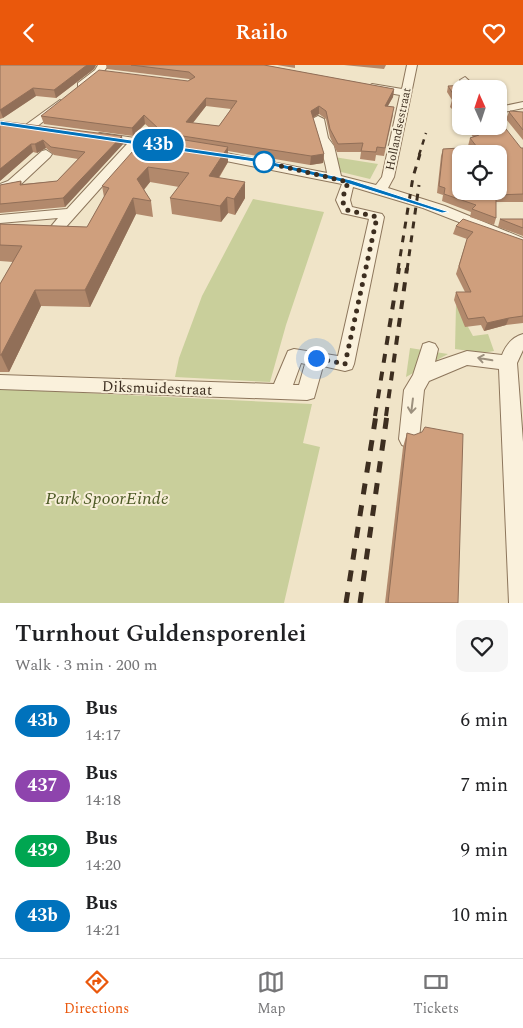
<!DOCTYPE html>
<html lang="en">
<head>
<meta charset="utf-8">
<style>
	:root { --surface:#fff; --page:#f6f6f6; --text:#202124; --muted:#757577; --line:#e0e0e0; --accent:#ea580c }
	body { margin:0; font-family:Spectral,serif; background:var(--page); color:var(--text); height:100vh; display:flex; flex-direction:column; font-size:19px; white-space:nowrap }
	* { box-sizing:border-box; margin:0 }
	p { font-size:16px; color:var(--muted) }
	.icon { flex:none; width:28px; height:28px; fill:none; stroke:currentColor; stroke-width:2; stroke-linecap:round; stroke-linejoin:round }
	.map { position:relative; height:538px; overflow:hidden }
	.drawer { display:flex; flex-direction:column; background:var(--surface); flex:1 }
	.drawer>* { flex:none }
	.badge { padding:0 10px; border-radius:16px; font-size:18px; line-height:32px }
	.needle { width:32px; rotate:357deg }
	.tools { position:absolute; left:452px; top:15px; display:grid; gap:10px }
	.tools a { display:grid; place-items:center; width:55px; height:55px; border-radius:10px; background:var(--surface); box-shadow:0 1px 4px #0004; font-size:25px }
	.you { position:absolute; width:25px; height:25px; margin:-12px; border:4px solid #fff; border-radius:50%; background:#1a73e8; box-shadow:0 0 0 8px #1a73e833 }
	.map>.badge { position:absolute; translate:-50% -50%; box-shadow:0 0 0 2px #fff }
	.round { display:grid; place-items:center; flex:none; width:52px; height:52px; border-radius:10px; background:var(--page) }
	.overview { display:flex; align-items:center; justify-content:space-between; height:85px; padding:0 15px }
	h1 { font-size:24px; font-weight:600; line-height:38px }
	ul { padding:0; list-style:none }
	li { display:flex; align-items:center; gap:15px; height:65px; padding:0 15px }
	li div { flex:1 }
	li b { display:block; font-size:19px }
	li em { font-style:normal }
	li .badge { min-width:55px; font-weight:700; text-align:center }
	header { display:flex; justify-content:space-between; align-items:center; height:65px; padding:0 15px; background:var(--accent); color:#fff; font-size:22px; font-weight:600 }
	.tab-bar { display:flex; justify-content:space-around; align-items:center; height:70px; border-top:1px solid var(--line); background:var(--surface); font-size:14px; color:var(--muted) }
	.tab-bar a { display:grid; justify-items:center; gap:2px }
	.tab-bar .on { color:var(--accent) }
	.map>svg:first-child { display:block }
</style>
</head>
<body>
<header><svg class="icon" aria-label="back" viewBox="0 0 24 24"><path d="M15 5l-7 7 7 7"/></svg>Railo<svg class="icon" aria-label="heart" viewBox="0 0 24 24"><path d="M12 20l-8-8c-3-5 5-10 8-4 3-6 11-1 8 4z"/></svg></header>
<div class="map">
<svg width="523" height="538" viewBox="0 0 523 538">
	<rect width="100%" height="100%" fill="#f0e4c8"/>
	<g fill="#c9cf9b">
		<path d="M334 92 378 99 370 114 337 106Z"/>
		<path d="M253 134 324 147 286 260 270 317 175 312 179 293 202 231Z"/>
		<path d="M456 240 473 271 488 269 494 286 483 288 455 284Z"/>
		<path d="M410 283 448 289 406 312Z"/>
		<path d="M2 324 312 339 303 378 320 382 284 538H0V325Z"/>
	</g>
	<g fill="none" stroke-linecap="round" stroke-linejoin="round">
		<g stroke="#8d765c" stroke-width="2">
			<g id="minor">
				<path d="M98 0H108C103 9 90 24 78 22V18L95 5Z"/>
				<path d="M407 0H417L394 112 388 123 445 141 523 173V182L423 143 353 122 350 135 352 142 382 149 384 152 354 299 352 304 345 306 323 301 314 333 307 335 0 324V310L274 319 288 286 294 284 338 291 369 154 342 148 336 135 342 119 206 92 200 88 206 84 327 108C324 88 316 73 312 54L318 51 324 54 328 73 334 81 341 111 376 120 382 112 400 30 372 25 367 22 372 19 402 24ZM301 298 305 299 299 320H293Z"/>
				<path d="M465 12 478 24H467L460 15Z"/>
				<path d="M60 35 65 38 64 40 35 63H27V59Z"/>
				<path d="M523 37V43L499 48V42Z"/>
				<path d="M100 68 163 77 169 81 163 85 138 81 57 172H0V164L48 165 58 153 0 158V150L67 144 127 79 96 73 94 71Z"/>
				<path d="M46 85 52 89 50 92 18 122 0 127V119L8 116 42 86Z"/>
				<path d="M523 269V285L517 298 523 377V538H509L499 304 467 300 429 316 424 325 419 374 416 380 409 383 402 380 399 374 404 325 413 310 423 279 429 277 435 279 438 284 435 297 467 286 502 290C506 280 512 272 523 269Z"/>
			</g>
		</g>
		<use href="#minor" fill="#faf1dc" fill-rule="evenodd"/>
		<path stroke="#3d2e20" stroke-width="2.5" stroke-dasharray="5.5 5.5" stroke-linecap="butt" d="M419 90 426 68"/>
		<g stroke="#3d2e20" stroke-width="3" stroke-dasharray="7 7" stroke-linecap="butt">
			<path d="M398 205 413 112 420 89"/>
			<path d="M407 205 419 120"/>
		</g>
		<g stroke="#3d2e20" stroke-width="4" stroke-dasharray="9 9" stroke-linecap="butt">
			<path d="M375 351 399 203"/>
			<path d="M386 351 407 203"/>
		</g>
		<g stroke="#3d2e20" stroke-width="5" stroke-dasharray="11 11" stroke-linecap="butt">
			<path d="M346 538 376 350"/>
			<path d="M360 538 387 350"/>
		</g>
	</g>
	<g fill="#b2896c" fill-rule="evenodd">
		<path d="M0 0H96L94 4 56 33 36 31 3 53 0 54Z"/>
		<path d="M106 0H264L394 24 393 32 388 41 393 50 384 91 376 90 375 96 360 94 361 87H337L330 72 326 54 319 49 313 53 324 89 323 98 310 100 228 86V97L219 113 245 133 235 150 228 148 221 157 172 149 170 133 179 122 150 117 144 125 151 136 153 152 136 149 90 242 41 241 9 307H0V219L13 197 0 196V159L87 162 104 132 102 121 157 70V69L145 59 133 71 44 59 41 51 188 16 190 15 189 14 107 4ZM206 41 231 44 219 61 193 58Z"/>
		<path d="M277 0H295V3Z"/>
		<path d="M344 0H386L384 4Z"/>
		<path d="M448 21 461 24V53L450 42 452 35 447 27Z"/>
		<path d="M509 47H523V75L506 54Z"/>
		<path d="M0 56 123 79 65 142 0 148V120L21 116 22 119 57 116 78 94 54 90 46 83 37 88 33 87 0 116Z"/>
		<path d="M469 61H499L521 83H523V137H496V153L494 160 470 152 471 147 442 136 443 130 437 128 441 91 443 84 470 82 468 81 470 73 473 72 470 68 471 63Z"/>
		<path d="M500 154H523V171L498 162Z"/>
		<path d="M456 161 523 175V258L506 260 484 266 481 260 465 262 454 235 456 227H465L456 209 467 174 453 169Z"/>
		<path d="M407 368 458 538H385L403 382Z"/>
	</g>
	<g fill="#916f58">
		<path d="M87 0H96L94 4 56 33 54 25Z"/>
		<path d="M33 23 36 31 3 53 0 45Z"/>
		<path d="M394 24 393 32 383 49 385 41Z"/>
		<path d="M206 33V41L187 65 186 57Z"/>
		<path d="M319 41V49L310 54 311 46Z"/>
		<path d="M144 50 145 59 133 71 132 63Z"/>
		<path d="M122 71 123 79 65 142 63 133Z"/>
		<path d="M43 75 46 83 37 88 35 79Z"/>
		<path d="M31 79 33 87 0 116V104Z"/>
		<path d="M228 82V97L210 126 209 111Z"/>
		<path d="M324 89 323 98 310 100 311 91Z"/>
		<path d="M148 102 150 117 140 129 137 114Z"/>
		<path d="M245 117V133L235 150 234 134Z"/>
		<path d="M227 132 228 148 221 157 220 141Z"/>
		<path d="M133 133 136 149 90 242 85 225Z"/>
		<path d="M35 225 41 241 9 307 1 290Z"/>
		<path d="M509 253 506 260 484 266 487 258Z"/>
	</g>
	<g fill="#cf9f7d" stroke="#916f58" fill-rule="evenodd">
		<path d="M0 0H87L54 25 33 23 0 45Z"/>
		<path d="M131 0H264L394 24 385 41 394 42 385 83 377 82 376 87 361 86 363 78 338 79 330 64 326 46 319 41 311 46 324 89 311 91 157 67 159 64 144 50 132 63 41 51 99 5 188 16 195 12 189 7ZM206 33 237 36 219 61 186 57Z"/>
		<path d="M469 20 472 24H461V45L452 35H457L448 21Z"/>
		<path d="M510 46 523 47V65L509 47Z"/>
		<path d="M499 55 521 83H523V129L496 130V153L472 144 476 140 444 129 445 123 439 121 443 84 477 82 470 73 479 70 471 61H499ZM461 89H499V126H461Z"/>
		<path d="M0 56 122 71 63 133 0 139V120L21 116 20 120 57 116 85 87 51 82 43 75 35 79H31L0 104Z"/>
		<path d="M148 69 228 82 209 111 245 117 234 134 227 132 220 141 209 139 170 133 189 108 148 102 137 114 151 136 133 133 85 225H35L1 290H0V219L22 181 0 180V159L87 162 109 123 102 121Z"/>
		<path d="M463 154 523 175V251L509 253 487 258 484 252 468 254 456 227H471L459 201 467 174 473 167 456 161Z"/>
		<path d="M500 154H523V163Z"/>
		<path d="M425 362 463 369 458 538H388L407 368 414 370 422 367Z"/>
	</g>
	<defs><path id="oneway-shaft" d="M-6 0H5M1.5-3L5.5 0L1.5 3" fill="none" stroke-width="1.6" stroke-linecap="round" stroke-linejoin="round" transform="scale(1.25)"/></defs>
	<g stroke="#9c907e">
		<use href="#oneway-shaft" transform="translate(485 294) rotate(-170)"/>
		<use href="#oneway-shaft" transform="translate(412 341) rotate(97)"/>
	</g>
	<path fill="#0072bc" stroke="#fff" d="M0 56 255 93 351 115 449 147 442 148 346 118 255 97 0 60Z"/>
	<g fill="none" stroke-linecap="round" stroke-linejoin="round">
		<path stroke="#3d2e20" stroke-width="5" stroke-dasharray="0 9" d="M264 97 348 117C345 127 339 136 347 145L377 152 345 299 316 293"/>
	</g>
	<circle fill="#fff" stroke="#0072bc" stroke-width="2.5" cx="264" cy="97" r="10"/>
	<g text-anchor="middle" stroke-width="4" stroke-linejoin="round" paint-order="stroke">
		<g font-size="12" fill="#3d2e20" stroke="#f7eed8">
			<text transform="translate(398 64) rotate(-78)" y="4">Hollandsestraat</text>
		</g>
		<g font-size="15" fill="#3d2e20" stroke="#f7eed8">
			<text transform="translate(157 323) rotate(2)" y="5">Diksmuidestraat</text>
		</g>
		<g font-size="18" font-style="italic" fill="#4d5a26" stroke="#f7eed8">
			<text x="107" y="439">Park SpoorEinde</text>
		</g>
	</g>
</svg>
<div class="tools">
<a><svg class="needle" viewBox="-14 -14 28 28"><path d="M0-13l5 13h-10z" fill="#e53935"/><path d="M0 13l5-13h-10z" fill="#757577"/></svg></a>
<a><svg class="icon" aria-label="locate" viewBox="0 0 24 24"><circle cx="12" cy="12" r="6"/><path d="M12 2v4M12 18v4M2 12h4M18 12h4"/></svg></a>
</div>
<div class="you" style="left:316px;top:293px"></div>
<b class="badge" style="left:158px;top:80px;background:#0072bc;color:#fff">43b</b>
</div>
<section class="drawer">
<div class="overview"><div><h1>Turnhout Guldensporenlei</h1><p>Walk · 3 min · 200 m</p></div><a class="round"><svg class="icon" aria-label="heart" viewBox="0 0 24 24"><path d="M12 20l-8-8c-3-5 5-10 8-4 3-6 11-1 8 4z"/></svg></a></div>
<ul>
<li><span class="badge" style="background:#0072bc;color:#fff">43b</span><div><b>Bus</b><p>14:17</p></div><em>6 min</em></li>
<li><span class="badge" style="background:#8e44ad;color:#fff">437</span><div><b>Bus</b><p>14:18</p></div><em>7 min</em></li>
<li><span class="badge" style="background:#00a651;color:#fff">439</span><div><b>Bus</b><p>14:20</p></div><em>9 min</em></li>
<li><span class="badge" style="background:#0072bc;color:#fff">43b</span><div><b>Bus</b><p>14:21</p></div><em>10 min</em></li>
</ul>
</section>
<nav class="tab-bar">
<a class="on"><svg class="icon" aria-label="directions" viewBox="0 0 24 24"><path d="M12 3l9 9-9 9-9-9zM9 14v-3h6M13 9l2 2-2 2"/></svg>Directions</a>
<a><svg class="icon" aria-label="map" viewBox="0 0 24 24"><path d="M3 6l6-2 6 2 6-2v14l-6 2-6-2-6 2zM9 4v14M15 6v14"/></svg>Map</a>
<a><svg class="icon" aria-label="tickets" viewBox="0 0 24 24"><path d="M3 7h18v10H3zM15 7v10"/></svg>Tickets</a>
</nav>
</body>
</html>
